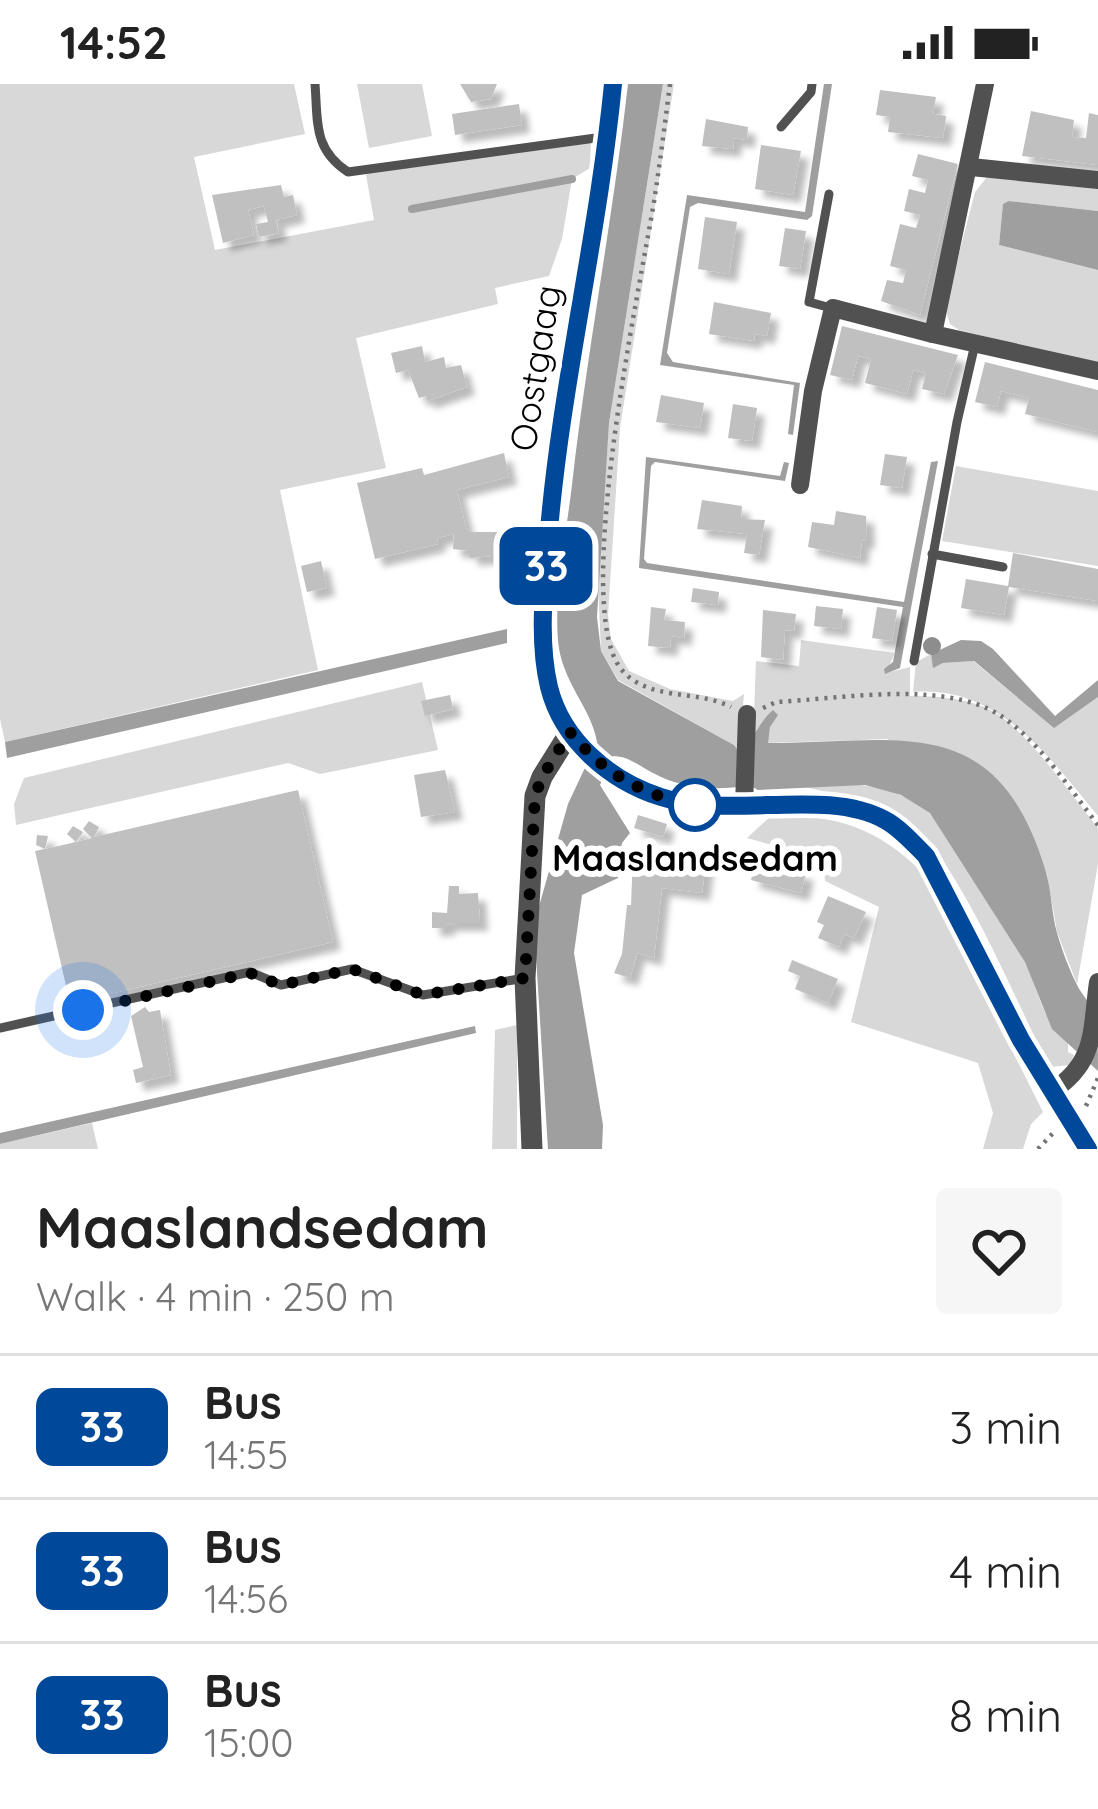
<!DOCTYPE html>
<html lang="en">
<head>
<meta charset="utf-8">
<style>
	:root { --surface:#fff; --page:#f6f6f6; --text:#222; --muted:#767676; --line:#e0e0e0 }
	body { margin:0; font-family:Quicksand,sans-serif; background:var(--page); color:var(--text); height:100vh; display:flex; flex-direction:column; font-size:45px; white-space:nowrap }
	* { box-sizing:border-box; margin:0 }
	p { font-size:39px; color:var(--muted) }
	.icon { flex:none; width:66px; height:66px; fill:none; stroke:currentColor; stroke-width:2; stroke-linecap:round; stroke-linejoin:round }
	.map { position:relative; height:1065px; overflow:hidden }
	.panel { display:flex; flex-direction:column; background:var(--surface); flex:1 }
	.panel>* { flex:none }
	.badge { padding:0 24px; border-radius:18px; font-size:42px; line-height:78px }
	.you { position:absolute; width:60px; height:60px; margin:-30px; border:9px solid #fff; border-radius:50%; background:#1a73e8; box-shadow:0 0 0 18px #1a73e833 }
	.map>.badge { position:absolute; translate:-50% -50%; box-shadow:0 0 0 6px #fff }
	.round { display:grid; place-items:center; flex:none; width:126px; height:126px; border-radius:12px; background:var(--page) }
	.summary { display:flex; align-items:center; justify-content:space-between; height:204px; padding:0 36px }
	h1 { font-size:57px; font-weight:700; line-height:90px }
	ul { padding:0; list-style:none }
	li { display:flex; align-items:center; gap:36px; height:144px; padding:0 36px; border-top:3px solid var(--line) }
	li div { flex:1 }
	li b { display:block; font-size:45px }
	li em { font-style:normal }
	li .badge { min-width:132px; font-weight:700; text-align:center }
	.status { display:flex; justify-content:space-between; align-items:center; height:84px; padding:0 60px; background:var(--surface); direction:ltr }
	.status svg { height:33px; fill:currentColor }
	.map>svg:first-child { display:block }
</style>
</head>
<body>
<div class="status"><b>14:52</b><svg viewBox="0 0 49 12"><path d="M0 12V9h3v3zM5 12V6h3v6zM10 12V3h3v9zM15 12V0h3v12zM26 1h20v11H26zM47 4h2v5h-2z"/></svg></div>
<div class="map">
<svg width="1098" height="1065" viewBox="0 0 1098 1065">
	<defs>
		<filter id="shadow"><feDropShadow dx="8" dy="8" stdDeviation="3" flood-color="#0004"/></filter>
	</defs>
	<rect width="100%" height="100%" fill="#fff"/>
	<g fill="#d8d8d8">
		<path d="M0 0H294L305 50 194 73 215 166 374 136 366 91 375 85 591 54 590 84 572 95 562 155 549 192 495 204 498 220 356 254 386 384 280 406 318 586 5 658 0 635Z"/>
		<path d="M357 0H422L432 52 369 64Z"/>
		<path d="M663 0H674L620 344 608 531 611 555 629 587 670 605 733 617 744 610 739 669 734 661 618 596 601 567 598 498 609 339Z"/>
		<path d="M993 93 1098 105V127L1009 117 1003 121 999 161 1098 186V281L959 246 950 240 945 224 975 108 986 94Z"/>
		<path d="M956 382 1098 407V482L942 457Z"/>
		<path d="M801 556 895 569 886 589 910 583V612C936 612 969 614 992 627 1025 644 1073 713 1098 744V780L1077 900 1057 848 1047 790 887 655 767 659 770 643 753 657 756 577 799 582Z"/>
		<path d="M931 570 934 583 943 579 973 577 1054 643 1098 613V732C1049 673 999 601 913 608L916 578Z"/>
		<path d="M422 598 438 666 320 690 288 679 16 741 14 720 24 694Z"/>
		<path d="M841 699C871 701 905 708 929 728 950 746 1010 849 1025 878 1039 907 1042 938 1068 958V968L1074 971 1070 981 1051 983 1045 975C1018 920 954 767 906 736 874 716 836 710 800 702Z"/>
		<path d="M773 730C839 733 875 742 923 789L1043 1028 1031 1040 1023 1065H983L993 1029 978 979 851 938 879 823 825 797 823 775 747 754Z"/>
		<path d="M517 941V1065H492L495 946Z"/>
		<path d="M92 1039 98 1065H0V1060Z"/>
	</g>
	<g fill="#9f9f9f">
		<path d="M628 0H663L609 339 597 533 601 567 618 597 734 661 739 668C755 655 758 639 773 626L778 631 770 643 768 659C900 659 996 625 1045 785 1052 806 1051 828 1057 849 1062 866 1069 885 1077 901 1082 911 1092 921 1096 932 1098 947 1098 971 1098 987L1052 945 1025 878 930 729 901 711 865 701 758 706 749 701C719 707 686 705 659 692 643 685 630 672 613 672L600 701 630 749 622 759 618 794 582 811 574 869 603 1041 602 1065H548L534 840 568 720 597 658C591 623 562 599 558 557 554 506 566 452 572 401 587 267 613 134 628 0Z"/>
		<path d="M824 0H832L812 132 807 136 698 119 690 123 667 269 673 278 800 299 793 351 788 350 794 301 660 281 687 111 805 128Z"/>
		<path d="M1009 117 1098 127V186L999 161 1003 120Z"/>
		<path d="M646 373 780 392 784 378 789 379 785 397 655 378 651 382 644 475 647 479 904 518 931 378 938 377 900 584 885 590 884 585 893 578 903 523 639 484Z"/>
		<path d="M507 545V559L7 674 5 658Z"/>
		<path d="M961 556 981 557 993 565 1055 632 1098 596V613L1054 644 974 577 943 579 933 584 931 570Z"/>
		<path d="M475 942 476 949 0 1060V1049Z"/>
	</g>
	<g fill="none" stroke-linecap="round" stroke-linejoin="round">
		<path stroke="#9f9f9f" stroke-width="8" d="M412 125 572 95"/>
	</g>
	<g fill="#c0c0c0" filter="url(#shadow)">
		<path d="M460 0H497L491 15 471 18Z"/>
		<path d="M880 6 936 13 933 30 946 32 943 54 888 48 890 33 876 31Z"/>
		<path d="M519 20 522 41 455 51 452 30Z"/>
		<path d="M1031 27 1074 36 1072 53 1086 54 1089 29 1098 31V81L1022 72Z"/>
		<path d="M706 35 748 43 747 56 734 54 733 65 702 62Z"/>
		<path d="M761 61 801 67 793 111 755 105Z"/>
		<path d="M918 70 958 80 920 231 881 217 887 196 903 199 906 186 890 182 900 140 916 144 920 131 904 127 909 105 925 109 928 96 912 92Z"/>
		<path d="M281 101 284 113 293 111 297 131 276 136 279 149 259 153 256 140 268 138 264 122 248 126 254 151 223 159 212 111Z"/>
		<path d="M705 133 737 138 729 190 698 185Z"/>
		<path d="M785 144 806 147 800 185 779 182Z"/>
		<path d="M714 218 771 229 767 252 755 250 754 257 709 250Z"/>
		<path d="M842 242 958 271 944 310 922 305 926 289 913 286 907 310 865 299 871 275 858 272 852 296 830 291Z"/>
		<path d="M422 262 425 278 444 273 446 284 461 281 467 303 427 317 426 312 419 314 408 286 396 289 391 269Z"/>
		<path d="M985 278 1098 306V348L1025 330 1029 314 1001 307 997 323 975 318Z"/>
		<path d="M661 311 704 319 700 344 656 338Z"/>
		<path d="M733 320 757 324 752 357 728 354Z"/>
		<path d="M504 369 509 393 457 406 467 448H503L501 471 470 474V467L453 465 454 450 437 454 438 460 375 475 357 399 422 384 424 391Z"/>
		<path d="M885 370 907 373 902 404 880 401Z"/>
		<path d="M702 416 742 422 741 435 765 436 759 471 744 469 747 450 697 445Z"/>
		<path d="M836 427 866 432 867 457 862 456 860 474 808 463 812 438 834 441Z"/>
		<path d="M1013 469 1098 485V517L1009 503 1004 531 961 524 966 495 1008 502Z"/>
		<path d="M321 477 327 504 307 508 301 482Z"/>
		<path d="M693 504 719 508 718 521 691 518Z"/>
		<path d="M816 522 843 525 841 545 814 542Z"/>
		<path d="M651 523 666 525 664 536 685 538 684 554 671 552 670 564 648 562Z"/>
		<path d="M877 523 897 526 892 557 872 554Z"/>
		<path d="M763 526 796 530 794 547 785 546 783 576 761 573Z"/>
		<path d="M450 611 453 625 425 632 421 617Z"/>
		<path d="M445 686 455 728 421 733 414 691Z"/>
		<path d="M298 706 333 858 70 919 35 767 45 765 36 761 37 751 48 752 45 765 76 758 67 750 73 742 83 748 76 758 92 754 83 745 89 737 99 743 94 753Z"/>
		<path d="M638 731 667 740 663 753 634 744Z"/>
		<path d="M633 771 706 779 702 809 662 804 654 874 637 869 630 894 614 889 622 870 627 821H631Z"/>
		<path d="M756 776 806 789 801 809 751 796Z"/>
		<path d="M449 802H459V810L478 809 480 839H447V844H432V828L447 829Z"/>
		<path d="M828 812 866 828 854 854 844 850 839 863 818 854 824 841 817 838Z"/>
		<path d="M792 876 838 895 828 919 795 905 800 892 788 887Z"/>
		<path d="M145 923 149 928 160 926 171 991 136 999 133 986 143 983 131 932Z"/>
	</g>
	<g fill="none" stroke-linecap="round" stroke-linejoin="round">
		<g stroke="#737373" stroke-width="4.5" stroke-dasharray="3 6" stroke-linecap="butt">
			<path d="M670 0C665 39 660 79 654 118 640 204 571 522 621 585 648 618 697 605 731 623"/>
			<path d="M763 624 776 618C841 615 941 596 998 630 1037 654 1070 705 1098 741"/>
			<path d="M1086 1022 1098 994"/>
			<path d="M1038 1065 1054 1048"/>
		</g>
		<g stroke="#515151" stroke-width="9">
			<path d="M315 0C318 38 313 65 348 88L603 53"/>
			<path d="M781 43 811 8 812 0"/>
			<path d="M829 110 809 218 831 224"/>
			<path d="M932 470 1003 483"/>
			<path d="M914 577 957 338 975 260"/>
			<path d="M0 944 250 888 281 901 352 885 423 911 525 894"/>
		</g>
		<g stroke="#515151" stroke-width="18">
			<path d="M985 0 933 250 1098 287"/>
			<path d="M971 83 1098 96"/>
			<path d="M800 401 813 307 833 224 933 250"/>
			<path d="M744 723 747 630"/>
			<path d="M1051 1008C1097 978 1091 947 1098 898"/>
		</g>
		<path stroke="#515151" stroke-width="21" d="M532 1065 525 894 535 712 542 693 570 648"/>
		<path stroke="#1e1e1e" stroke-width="24" d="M613 0C598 154 560 304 548 458 545 506 538 557 549 603 562 656 610 697 661 713 730 735 825 703 885 736 900 744 913 759 925 772L1021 956 1088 1065"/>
	</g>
	<circle fill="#8d8d8d" cx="932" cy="562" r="9"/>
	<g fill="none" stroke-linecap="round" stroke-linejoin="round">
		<g stroke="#fff" stroke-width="27">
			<path id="line" d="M613 0C598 154 560 304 548 458 544 505 538 557 549 603 562 656 610 697 661 713 730 736 825 703 885 736 900 744 913 759 926 772L1021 956 1088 1065"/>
		</g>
		<use href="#line" stroke="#004899" stroke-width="18"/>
		<path stroke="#000" stroke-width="12" stroke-dasharray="0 21.6" d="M83 926 250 889 281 901 352 885 423 911 525 894 535 712 542 693 570 648C603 689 644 712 695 721"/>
	</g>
	<circle fill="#fff" stroke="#004899" stroke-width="6" cx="695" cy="721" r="24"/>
	<g text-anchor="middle" stroke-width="12" stroke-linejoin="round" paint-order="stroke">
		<g font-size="36" fill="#000" stroke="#fff">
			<text transform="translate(535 284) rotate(-81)" y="13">Oostgaag</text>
		</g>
		<g font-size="36" font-weight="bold" fill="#000" stroke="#fff">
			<text x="695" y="787">Maaslandsedam</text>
		</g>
	</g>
</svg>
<div class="you" style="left:83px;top:926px"></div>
<b class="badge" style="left:546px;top:482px;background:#004899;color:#fff">33</b>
</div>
<section class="panel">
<div class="summary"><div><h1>Maaslandsedam</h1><p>Walk · 4 min · 250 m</p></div><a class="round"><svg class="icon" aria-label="heart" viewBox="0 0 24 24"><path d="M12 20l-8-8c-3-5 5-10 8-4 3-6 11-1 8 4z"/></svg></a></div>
<ul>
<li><span class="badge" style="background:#004899;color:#fff">33</span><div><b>Bus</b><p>14:55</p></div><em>3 min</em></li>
<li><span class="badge" style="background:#004899;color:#fff">33</span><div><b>Bus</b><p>14:56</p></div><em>4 min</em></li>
<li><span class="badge" style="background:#004899;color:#fff">33</span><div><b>Bus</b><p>15:00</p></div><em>8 min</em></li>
</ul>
</section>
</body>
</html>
